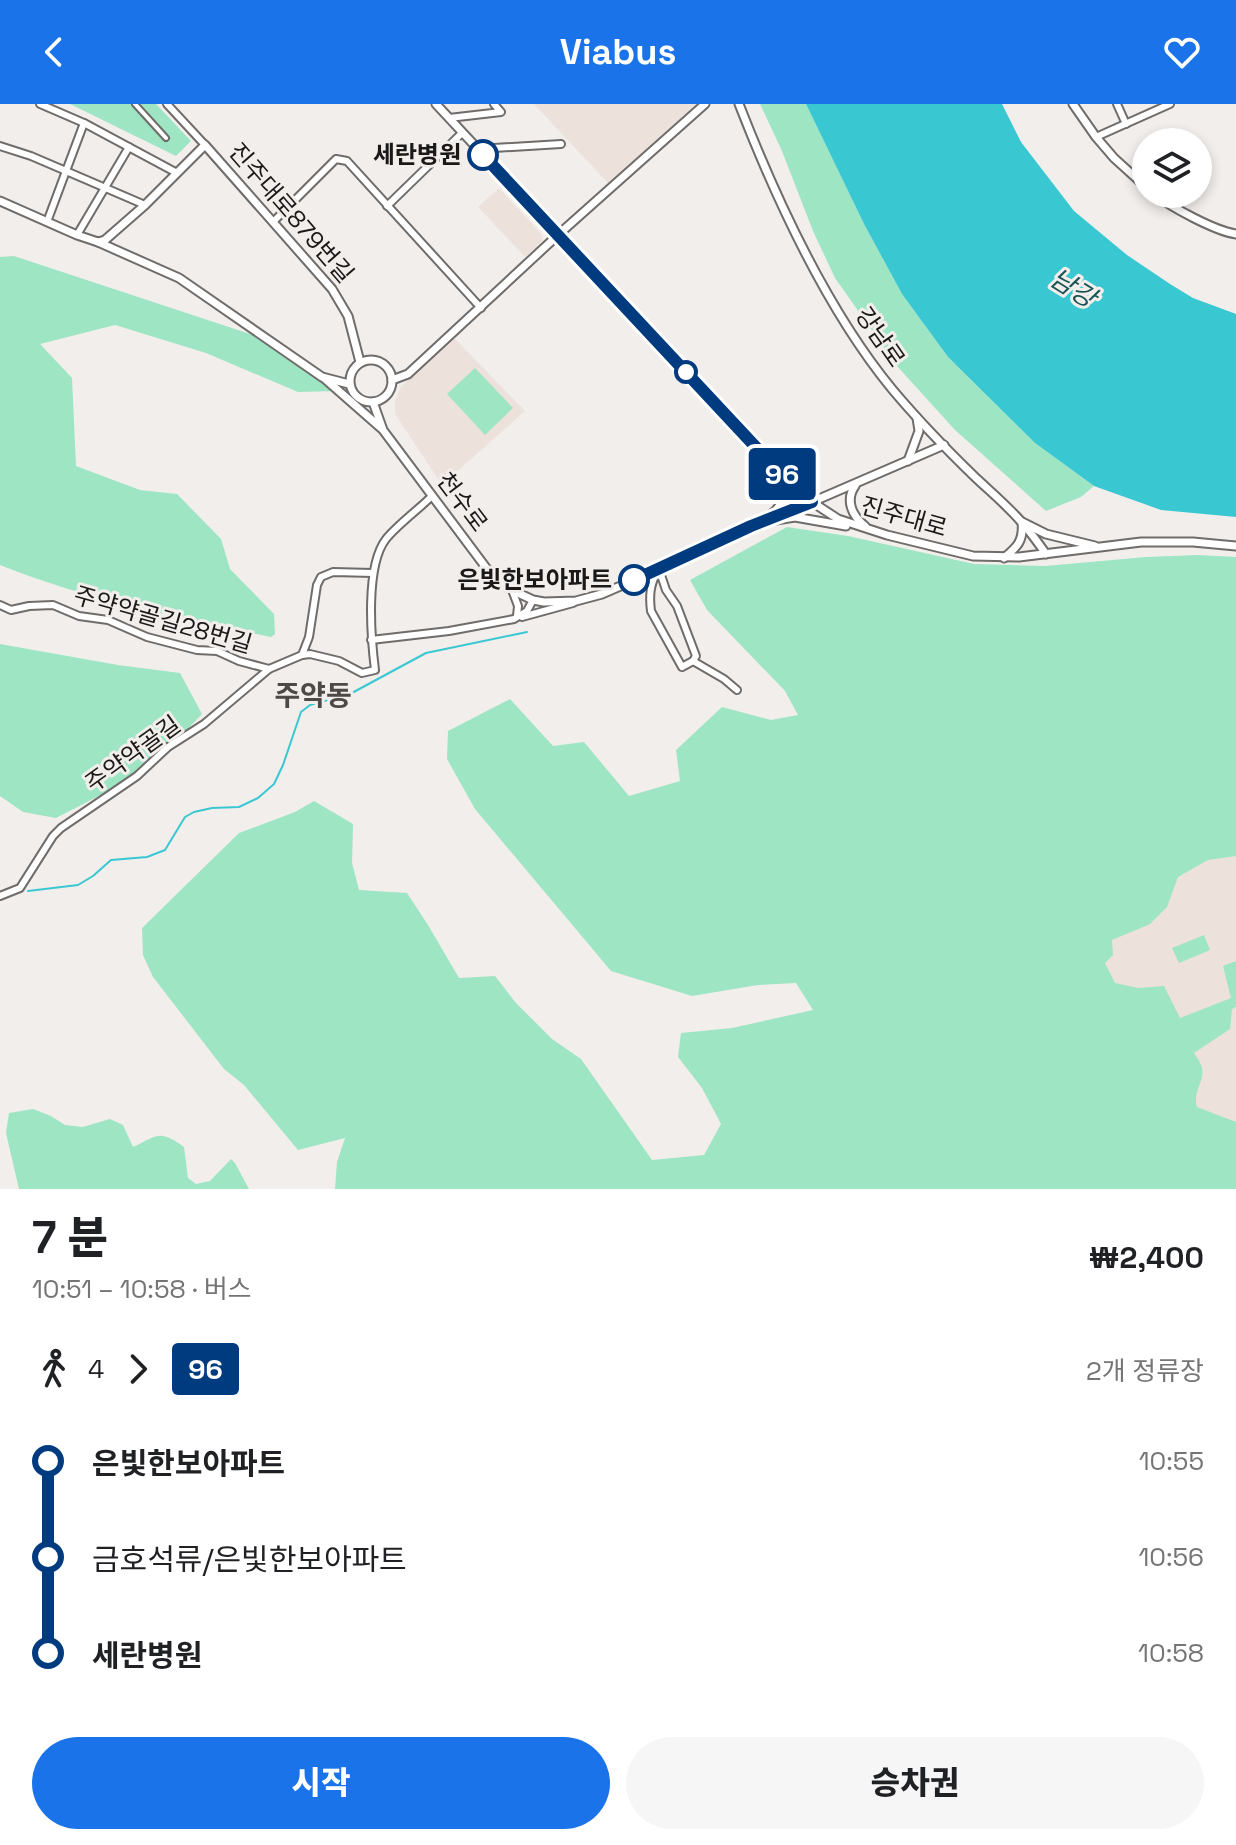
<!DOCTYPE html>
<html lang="ko">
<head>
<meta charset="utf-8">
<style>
	:root { --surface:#fff; --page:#f6f6f6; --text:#202124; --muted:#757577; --accent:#1a73e8 }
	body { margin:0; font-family:"Space Grotesk","Noto Sans KR",sans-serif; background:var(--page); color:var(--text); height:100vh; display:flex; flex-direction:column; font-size:30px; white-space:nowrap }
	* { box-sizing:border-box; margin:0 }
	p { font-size:26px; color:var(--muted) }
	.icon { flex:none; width:44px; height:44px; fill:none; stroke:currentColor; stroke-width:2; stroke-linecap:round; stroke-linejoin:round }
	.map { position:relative; height:1085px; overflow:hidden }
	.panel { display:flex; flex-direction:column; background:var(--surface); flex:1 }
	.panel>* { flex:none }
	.badge { padding:0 16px; border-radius:6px; font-size:28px; line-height:52px }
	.buttons { position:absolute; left:1132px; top:24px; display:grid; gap:16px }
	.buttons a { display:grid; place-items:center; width:80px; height:80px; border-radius:50%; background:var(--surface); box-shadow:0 4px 12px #0003; font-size:40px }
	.map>.badge { position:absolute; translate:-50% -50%; box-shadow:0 0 0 4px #fff }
	.legs { display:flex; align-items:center; gap:12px; height:88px; padding:0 32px; font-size:26px }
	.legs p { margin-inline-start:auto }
	.summary { display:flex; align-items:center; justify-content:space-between; height:136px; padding:0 32px }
	h1 { font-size:44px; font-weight:800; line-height:60px }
	.button { display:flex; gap:16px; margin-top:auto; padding:16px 32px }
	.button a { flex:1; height:92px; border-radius:48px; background:var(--accent); color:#fff; font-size:32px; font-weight:800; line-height:92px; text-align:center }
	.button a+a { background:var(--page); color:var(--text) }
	ul { padding:0 32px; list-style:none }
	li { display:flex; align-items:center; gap:28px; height:96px; font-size:30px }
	li i { display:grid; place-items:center; width:12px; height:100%; margin:0 10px; background:currentColor }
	li i::after { content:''; width:20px; height:20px; margin:-10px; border:6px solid; border-radius:50%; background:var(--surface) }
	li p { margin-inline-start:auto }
	li:first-child i { background:linear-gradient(#0000 50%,currentColor 0) }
	li:last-child i { background:linear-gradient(currentColor 50%,#0000 0) }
	header { display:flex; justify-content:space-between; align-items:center; height:104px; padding:0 32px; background:var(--accent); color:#fff; font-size:36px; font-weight:800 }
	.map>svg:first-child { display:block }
</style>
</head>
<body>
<header><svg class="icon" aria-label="back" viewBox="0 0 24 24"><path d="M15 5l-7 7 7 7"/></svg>Viabus<svg class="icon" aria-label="heart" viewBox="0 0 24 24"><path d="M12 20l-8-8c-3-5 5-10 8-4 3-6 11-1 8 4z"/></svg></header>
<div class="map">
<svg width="1236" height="1085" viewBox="0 0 1236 1085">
	<rect width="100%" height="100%" fill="#f2eeec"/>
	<g fill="#ede1dc">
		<path d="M534 0H696L608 79Z"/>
		<path d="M499 84 542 131 543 136 525 153 478 103Z"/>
		<path d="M453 233 525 307 442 381 395 310V297L401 283Z"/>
		<path d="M1236 740V1024L1159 1002 1081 858 1188 748Z"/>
	</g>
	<g fill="#9ee5c4">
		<path d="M70 0H156L191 37 176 52Z"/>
		<path d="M760 0H806L864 120 902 190 948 253 1035 339 1094 382 1081 393 1046 407 955 326 897 262 835 174 813 127 782 47Z"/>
		<path d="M14 152 265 235 337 287 298 288 206 249 115 221 40 240 72 274 76 362 140 386 177 390 221 435 230 465 274 510 275 530 271 533C179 514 87 496 0 461V153Z"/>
		<path d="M475 264 513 304 485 331 447 290Z"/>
		<path d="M787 423 848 432 974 460 1045 462 1146 453 1198 451 1236 453V752L1208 756 1178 773 1167 803 1150 820 1112 836 1113 851 1105 859 1115 879 1138 884 1164 882 1180 914 1231 894 1223 862 1236 857V903L1232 905 1230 925 1194 949C1196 953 1200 957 1201 961 1207 976 1192 986 1197 1003L1236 1018V1085H335L337 1058 345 1034 298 1046 244 981 224 965 153 873 143 851 142 824 239 729 295 708 314 697 353 720 352 759 359 786 407 789 428 821 459 874 495 872 516 899 552 935 581 955 652 1056 704 1051 721 1020 702 984 678 953 681 929 732 924 813 906 796 879 758 881 692 892 611 867 475 705 447 655 448 627 510 595 553 642 584 638 629 692 680 677 676 646 722 603 771 616 798 611 785 587 707 506 690 476Z"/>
		<path d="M0 540 118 561 180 569 202 610 147 667 56 714 23 708 0 692Z"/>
		<path d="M1204 831 1210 846 1179 859 1172 844Z"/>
		<path d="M33 1005 51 1012 65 1021 83 1023 110 1015 123 1021 133 1043C158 1031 160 1025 184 1043L188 1074 196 1080 210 1077 231 1055 235 1059 249 1085H19L6 1029 9 1009Z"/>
	</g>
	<path fill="#39c8d2" d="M806 0H1002L1021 38 1074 107 1127 151 1170 180 1193 194 1236 210V413L1161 406 1094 382 1035 339 948 253 902 190 864 120Z"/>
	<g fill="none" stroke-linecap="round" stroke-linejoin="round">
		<path stroke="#39c8d2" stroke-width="2" d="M28 787 78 781 93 772 111 756 147 753 165 746 185 713 194 708 212 704 239 703 258 694 274 680 283 661 301 608 310 601 350 590 426 549 527 528"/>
		<g stroke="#6f6c6a" stroke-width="8">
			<path id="pedestrian" d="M135 0 166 34"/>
		</g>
		<g stroke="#6f6c6a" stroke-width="10">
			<g id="minor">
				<path d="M40 0 84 19 177 69"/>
				<path d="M167 0 205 41"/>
				<path d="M1117 0 1126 20"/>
				<path d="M449 14 501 8 494 0"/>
				<path d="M1096 33 1170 0"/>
				<path d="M0 42 31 52 66 67 84 19"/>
				<path d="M477 45 561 40"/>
				<path d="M387 102 462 29"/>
				<path d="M47 118 66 67 145 101"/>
				<path d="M273 118 336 55 347 57 481 204"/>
				<path d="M77 131 129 43"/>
				<path d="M659 465 666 486 677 502 696 552 693 557 682 563 651 507C649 491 650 479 659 465Z"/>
				<path d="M512 486 518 502 517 512"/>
				<path d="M0 501 11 506 29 502 53 501 79 512 108 516 147 533 197 546 217 547 239 557 269 565"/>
				<path d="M522 513 573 499"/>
				<path d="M371 536 449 527 514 515 527 507 533 496"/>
				<path d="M302 551 309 533 317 481 321 473 333 468 373 469"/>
				<path d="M693 557 724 575 737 586"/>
				<path d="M0 792 20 784 53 732 61 724 137 672 168 643 204 620 269 565 302 551 310 550 339 557 362 569 375 566C371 534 365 462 386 435 397 421 419 405 432 392"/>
			</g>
		</g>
		<g stroke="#6f6c6a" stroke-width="11">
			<g id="tertiary">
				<path d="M436 0 780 369 812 398 838 415 887 431 973 452 1019 453 1141 438H1193L1236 442"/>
				<path d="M739 0C776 95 827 206 892 285 918 316 947 346 976 374 992 389 1010 404 1024 421 1032 430 1039 440 1046 450"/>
				<path d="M1073 0 1096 33 1114 54 1146 83"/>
				<path d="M1154 90C1171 103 1215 127 1236 130"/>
				<path d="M0 97 77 131 98 138 105 136 145 101 205 41 332 185 348 212 360 258"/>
				<path d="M98 138 179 174 322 273 349 280"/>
				<circle cx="371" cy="277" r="21"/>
				<path d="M324 274 381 324"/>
				<path d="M392 276 408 270 559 130 705 0"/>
				<path d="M373 298 383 326 487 465 516 488 533 496 544 498 576 497 602 490 676 458 751 422 812 398 944 341"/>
				<path d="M908 357 919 327 917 314"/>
				<path d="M855 382C845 396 852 412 865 422"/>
				<path d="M770 411C786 401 784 385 780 369"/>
				<path d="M776 416 795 413 846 422"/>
				<path d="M1004 454C1017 443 1024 437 1022 418L1046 430 1095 442"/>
			</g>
		</g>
		<use href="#pedestrian" stroke="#fff" stroke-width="4"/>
		<use href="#minor" stroke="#fff" stroke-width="6"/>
		<use href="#tertiary" stroke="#fff" stroke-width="7"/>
	</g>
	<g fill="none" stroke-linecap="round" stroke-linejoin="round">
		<g stroke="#fff" stroke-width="18">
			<path id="line-1" d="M483 51 780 369 812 398 751 422 634 476"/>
		</g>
		<use href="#line-1" stroke="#003b80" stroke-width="12"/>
	</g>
	<g fill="#fff" stroke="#003b80" stroke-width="4">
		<circle cx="483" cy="51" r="14"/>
		<circle cx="686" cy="268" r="10"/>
		<circle cx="634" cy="476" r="14"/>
	</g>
	<g text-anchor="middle" stroke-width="6" stroke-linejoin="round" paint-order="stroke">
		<g font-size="24" font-weight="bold" fill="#1a1918" stroke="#f2eeec" text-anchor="end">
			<text x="461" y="59">세란병원</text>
			<text x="612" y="484">은빛한보아파트</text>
		</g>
		<g font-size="24" fill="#1a1918" stroke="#f2eeec">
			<text transform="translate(291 109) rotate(49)" y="8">진주대로879번길</text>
			<text transform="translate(880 233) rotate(55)" y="8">강남로</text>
			<text transform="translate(462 398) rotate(53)" y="8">천수로</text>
			<text transform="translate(904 413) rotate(16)" y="8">진주대로</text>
			<text transform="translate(163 516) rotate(16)" y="8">주약약골길28번길</text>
			<text transform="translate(133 650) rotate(-36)" y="8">주약약골길</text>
		</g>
		<g font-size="26" font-style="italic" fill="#1a5458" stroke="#f2eeec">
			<text transform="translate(1073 184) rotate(32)" y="9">남강</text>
		</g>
		<g font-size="28" font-weight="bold" fill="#4c4947" stroke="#f2eeec">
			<text x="313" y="601">주약동</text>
		</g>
	</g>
</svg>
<div class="buttons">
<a><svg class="icon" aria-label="layers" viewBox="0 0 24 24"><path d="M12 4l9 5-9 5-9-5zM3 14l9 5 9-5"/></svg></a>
</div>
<b class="badge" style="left:782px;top:370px;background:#003b80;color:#fff">96</b>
</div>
<section class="panel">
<div class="summary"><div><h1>7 분</h1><p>10:51 – 10:58 · 버스</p></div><b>₩2,400</b></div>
<div class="legs"><svg class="icon" aria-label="walk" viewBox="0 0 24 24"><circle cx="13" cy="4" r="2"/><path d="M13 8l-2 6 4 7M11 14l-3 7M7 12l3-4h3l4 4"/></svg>4<svg class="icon" aria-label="forward" viewBox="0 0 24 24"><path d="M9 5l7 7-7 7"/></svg><b class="badge" style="background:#003b80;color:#fff">96</b><p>2개 정류장</p></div>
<ul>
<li><i style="color:#003b80"></i><b>은빛한보아파트</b><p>10:55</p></li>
<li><i style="color:#003b80"></i><span>금호석류/은빛한보아파트</span><p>10:56</p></li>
<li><i style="color:#003b80"></i><b>세란병원</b><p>10:58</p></li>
</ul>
<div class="button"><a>시작</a><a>승차권</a></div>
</section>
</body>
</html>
